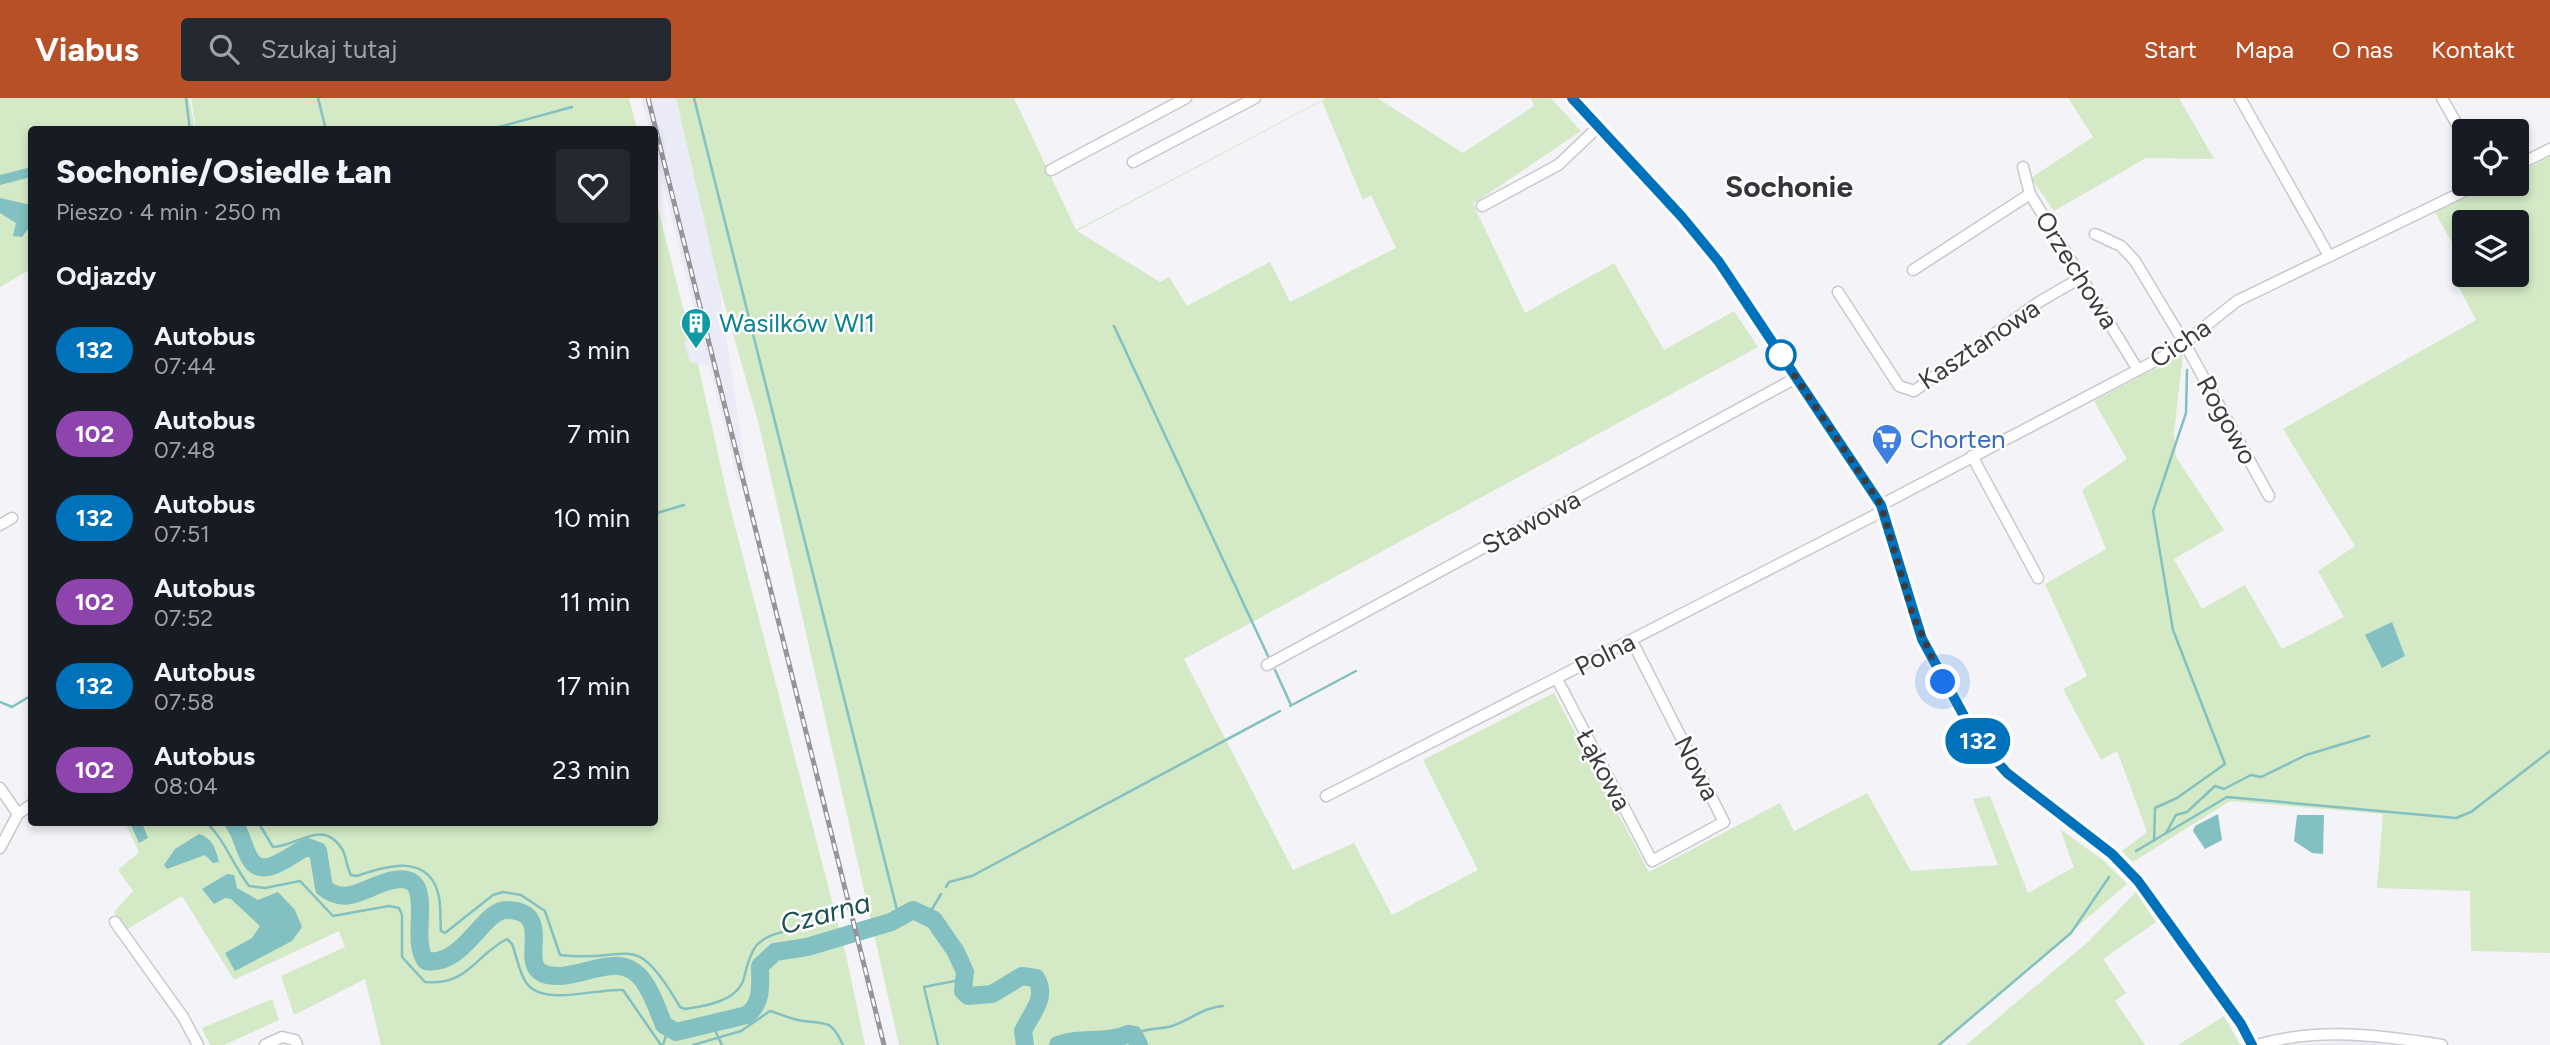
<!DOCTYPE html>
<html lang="pl">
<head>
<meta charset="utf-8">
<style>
	:root { --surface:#171b24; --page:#242831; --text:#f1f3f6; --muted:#9ea1a6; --accent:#b75027 }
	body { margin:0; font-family:Figtree,sans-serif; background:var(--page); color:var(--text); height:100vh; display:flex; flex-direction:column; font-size:26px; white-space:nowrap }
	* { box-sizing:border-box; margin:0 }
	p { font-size:23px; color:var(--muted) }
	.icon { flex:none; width:38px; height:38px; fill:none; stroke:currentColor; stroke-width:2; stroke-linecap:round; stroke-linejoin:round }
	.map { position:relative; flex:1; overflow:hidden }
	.sheet { position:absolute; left:28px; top:28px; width:630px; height:700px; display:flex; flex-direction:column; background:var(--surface); border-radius:7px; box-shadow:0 4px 10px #0003 }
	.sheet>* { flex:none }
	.badge { padding:0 14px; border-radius:23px; font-size:24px; line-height:46px }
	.buttons { position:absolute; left:2452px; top:21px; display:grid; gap:14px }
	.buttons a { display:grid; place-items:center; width:77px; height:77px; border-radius:7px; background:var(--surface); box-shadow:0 4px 10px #0003; font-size:35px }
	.you { position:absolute; width:35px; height:35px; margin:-18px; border:5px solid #fff; border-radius:50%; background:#1a73e8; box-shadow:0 0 0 10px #1a73e833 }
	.map>.badge { position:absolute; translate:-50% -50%; box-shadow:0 0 0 4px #fff }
	h2 { padding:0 28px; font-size:26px; line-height:63px }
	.round { display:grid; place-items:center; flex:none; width:74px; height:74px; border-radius:7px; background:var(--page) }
	.headline { display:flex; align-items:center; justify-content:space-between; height:119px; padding:0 28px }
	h1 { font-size:33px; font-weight:800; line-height:52px }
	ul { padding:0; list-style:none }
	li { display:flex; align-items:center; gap:21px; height:84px; padding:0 28px }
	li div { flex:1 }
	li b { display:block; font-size:26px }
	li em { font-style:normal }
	li .badge { min-width:77px; font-weight:700; text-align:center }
	header { display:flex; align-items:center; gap:42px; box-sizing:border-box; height:98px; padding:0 35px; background:var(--accent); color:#fff }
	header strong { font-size:33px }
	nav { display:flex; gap:38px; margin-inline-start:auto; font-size:24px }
	.search { width:490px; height:63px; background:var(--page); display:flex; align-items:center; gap:18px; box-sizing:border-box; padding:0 24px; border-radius:7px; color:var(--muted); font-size:26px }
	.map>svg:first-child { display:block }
</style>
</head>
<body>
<header>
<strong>Viabus</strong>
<div class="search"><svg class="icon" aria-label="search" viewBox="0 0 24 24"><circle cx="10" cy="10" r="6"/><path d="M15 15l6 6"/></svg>Szukaj tutaj</div>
<nav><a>Start</a><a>Mapa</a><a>O nas</a><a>Kontakt</a></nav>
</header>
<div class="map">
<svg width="2550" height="947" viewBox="0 0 2550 947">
	<rect width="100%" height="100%" fill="#f4f3f8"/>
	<g fill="#ebeaf7">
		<path d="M641 0H676L713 146 747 381 738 383 709 268 690 264 684 243 699 230 655 54 654 32 649 31Z"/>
		<path d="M2371 942 2386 947H2284Z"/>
	</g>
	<g fill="#d4eac6" fill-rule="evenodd">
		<path d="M0 0H189L195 31 32 32 31 171 0 189Z"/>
		<path d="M191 0H629L637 31H196Z"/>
		<path d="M676 0H1014L1076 132 1326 0H1377L1463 55 1534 8 1531 0H1551L1581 33 1473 106 1525 215 1614 165 1664 252 1734 213 1758 249 1184 561 1293 772 1354 745 1392 817 1478 772 1423 662 1554 595 1649 774 1780 705 1794 733 1867 695 1911 773 1998 767 1973 701 1990 698 2028 795 2074 769 2060 731 2104 763 2127 786 1939 947H899L759 327 720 190ZM1322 3 1363 102 1371 97 1396 150 1290 204 1270 164 1187 208 1169 179 1160 184 1077 133Z"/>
		<path d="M2068 0H2179L2214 61 2146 60 2054 113 2031 80 2093 39Z"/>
		<path d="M2550 59V855L2471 853 2470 793 2377 790 2383 716 2230 703 2133 764 2122 753 2147 734 2117 653 2101 662 2063 591 2087 578 2045 486 2106 451 2082 392 2127 361 2094 303 2183 256 2174 335 2176 359 2224 432 2174 461 2202 511 2245 487 2282 551 2344 519 2318 473 2355 448 2283 331 2476 222 2452 176 2464 167V177H2516V124H2464V166L2435 114 2494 86H2516L2517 75Z"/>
		<path d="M655 98 690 238 684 244 690 264 698 266 729 405 846 857 865 947H381L365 881 294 917 281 878 345 849 339 833 234 882 182 798 126 832 114 814 133 793 118 772 139 754 125 725 654 724Z"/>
		<path d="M2136 794 2156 824 2103 861 2126 895 2115 903 2145 947H1966L2089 843Z"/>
		<path d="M272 901 279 922 224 947H210L202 930Z"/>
		<path d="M2224 918 2240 947H2178Z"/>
	</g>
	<g fill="#82c0c1">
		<path d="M31 69V79L0 87V77Z"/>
		<path d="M0 100 31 107V132L28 131 22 139 13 138 16 125 0 115Z"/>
		<path d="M2392 524 2405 558 2382 570 2365 537Z"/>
		<path d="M2218 716 2222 742 2205 751 2193 733 2195 728Z"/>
		<path d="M2297 717H2324L2323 756 2312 755 2294 743Z"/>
		<path d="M130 725H142L148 740 139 745Z"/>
		<path d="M199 736C213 740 216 752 219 764L213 765 205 757 167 771 164 767 175 751Z"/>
		<path d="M227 776 234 777 237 790 258 802 278 794 295 812 302 829 292 843 235 873 225 855 252 840 260 828 231 801 225 800 214 806 202 791Z"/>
	</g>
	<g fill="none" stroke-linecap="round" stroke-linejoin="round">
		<g stroke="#82c0c1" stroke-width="2.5">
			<path d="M186 0 190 32"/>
			<path d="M318 0 326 32"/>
			<path d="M694 0 899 820"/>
			<path d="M488 32 572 9"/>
			<path d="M1114 228 1268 558"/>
			<path d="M654 416 684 407"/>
			<path d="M1275 572 1291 607"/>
			<path d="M0 604 12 609 32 597"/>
			<path d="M1290 608 1356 573"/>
			<path d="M206 724C225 742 233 767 249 788L265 790 300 783 333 818 389 808 399 810 402 817V859L425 884C468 888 474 858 507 841L512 846C517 858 519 877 528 887 546 908 597 890 623 892L661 947"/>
			<path d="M258 724 273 749C298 748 323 720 342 751 347 759 346 769 351 777L357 778C388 767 430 755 439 799 441 810 440 822 441 833L445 835 493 797 503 794 521 797 545 813 560 857C632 866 633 828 680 909L685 911C706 908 738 903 744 880 747 869 749 857 756 848 766 836 786 833 801 829"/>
			<path d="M2166 735 2176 717 2187 714 2215 688 2224 691 2251 677 2261 679 2306 657 2369 638"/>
			<path d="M2154 743 2155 710 2177 700 2225 666 2173 532 2153 413 2186 315 2187 272"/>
			<path d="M2136 753 2227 699 2456 720 2471 714 2550 653"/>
			<path d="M946 789 949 784 972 778 1280 613"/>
			<path d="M928 818 941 796"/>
			<path d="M711 924 722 947"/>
			<path d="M1134 937C1147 929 1158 932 1172 928 1190 922 1204 909 1223 908"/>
			<path d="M663 947 668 931"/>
			<path d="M693 947 741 933 770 913C781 916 793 922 803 923 828 926 831 922 843 947"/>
			<path d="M938 947 924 889 965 881"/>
			<path d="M1939 947 2071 835 2109 779"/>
		</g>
		<g stroke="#82c0c1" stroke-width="18">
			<path d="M233 724C242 736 243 748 249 759 262 785 292 755 307 749L318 753 324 790C342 804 356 796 375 788 448 757 405 839 426 863 464 869 483 811 507 812 553 813 522 859 539 873 545 878 553 878 560 878 578 877 594 869 612 868 645 865 654 904 664 927L676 934 747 917C763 904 760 888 760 868L775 854 807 849 891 824 913 812 934 822 956 854 965 874 963 893 968 898 992 896 1022 878 1036 880C1048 899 1031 916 1023 933L1025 947"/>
			<path d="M1058 947C1081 938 1106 946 1128 936L1134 937 1139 947"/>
		</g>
		<g stroke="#c8c8cd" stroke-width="13">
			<g id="minor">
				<path d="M1571 0 1682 119 1719 165 1881 407 1922 542 1976 640 2006 675 2112 756 2138 783 2241 926 2252 947"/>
				<path d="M2240 0 2329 158"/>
				<path d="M2442 0 2464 39"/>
				<path d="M1133 64 1255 0"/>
				<path d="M2516 68 2550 51"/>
				<path d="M2023 69 2030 96 2138 272"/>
				<path d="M1051 72 1186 0"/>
				<path d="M1482 108 1558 67 1598 29"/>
				<path d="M2095 136 2121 148 2135 163 2185 246 2269 398"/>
				<path d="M1913 172 2030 96"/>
				<path d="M1838 194 1899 288 1914 293 2039 204 2082 179"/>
				<path d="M1972 358 2038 480"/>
				<path d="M1881 407 2174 253 2237 203 2479 86"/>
				<path d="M0 427 12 420"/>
				<path d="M1267 567 1796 280"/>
				<path d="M1557 581 1652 763 1724 724 1632 543"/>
				<path d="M0 690 18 716"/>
				<path d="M1326 698 1883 413"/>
				<path d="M0 750 18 716 32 706"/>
				<path d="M115 824 183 919 198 947"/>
				<path d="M265 947 282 939 295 942 297 947"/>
				<path d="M2257 947C2318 929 2380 937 2442 947"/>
			</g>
		</g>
		<use href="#minor" stroke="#fff" stroke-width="10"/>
		<g stroke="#959498" stroke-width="5">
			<path id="rail" d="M648 0 884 947"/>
		</g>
		<use href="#rail" stroke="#fff" stroke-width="2.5" stroke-dasharray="8" stroke-linecap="butt"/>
	</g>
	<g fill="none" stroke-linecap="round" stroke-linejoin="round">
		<g stroke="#fff" stroke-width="16">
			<path id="line" d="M1572 0 1682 119 1719 164 1881 407 1922 541 1976 640 2007 675 2112 756 2138 783 2241 926 2252 947"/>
		</g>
		<use href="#line" stroke="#0072bc" stroke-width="10"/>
		<path stroke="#3c3c3e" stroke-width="7" stroke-dasharray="0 12.6" d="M1781 257 1881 407 1913 517 1943 584"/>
	</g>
	<defs>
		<g id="building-pin" transform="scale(1.575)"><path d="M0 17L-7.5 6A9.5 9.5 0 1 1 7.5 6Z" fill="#0f9aa8" stroke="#fff"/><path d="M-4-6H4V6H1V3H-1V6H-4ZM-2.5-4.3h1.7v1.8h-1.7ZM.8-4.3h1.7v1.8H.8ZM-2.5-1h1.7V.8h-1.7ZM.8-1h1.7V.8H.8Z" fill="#fff"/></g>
		<g id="supermarket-pin" transform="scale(1.575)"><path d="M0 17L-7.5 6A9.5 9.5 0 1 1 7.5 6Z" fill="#3f7fe0" stroke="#fff"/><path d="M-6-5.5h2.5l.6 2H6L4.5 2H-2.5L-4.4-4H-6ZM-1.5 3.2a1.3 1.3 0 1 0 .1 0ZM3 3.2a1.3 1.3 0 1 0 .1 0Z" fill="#fff"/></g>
	</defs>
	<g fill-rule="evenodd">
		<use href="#building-pin" x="696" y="225"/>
		<use href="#supermarket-pin" x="1887" y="341"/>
	</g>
	<circle fill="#fff" stroke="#0072bc" stroke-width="3.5" cx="1781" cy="257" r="14"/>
	<g text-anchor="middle" stroke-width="5" stroke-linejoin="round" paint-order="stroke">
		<g font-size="26" fill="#3c3c3e" stroke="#fff">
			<text transform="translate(2077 172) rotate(58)" y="9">Orzechowa</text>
			<text transform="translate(2180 245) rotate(-34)" y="9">Cicha</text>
			<text transform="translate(1979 246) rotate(-34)" y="9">Kasztanowa</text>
			<text transform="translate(2227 322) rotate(61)" y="9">Rogowo</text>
			<text transform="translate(1531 424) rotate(-28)" y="9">Stawowa</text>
			<text transform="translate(1605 556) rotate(-27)" y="9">Polna</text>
			<text transform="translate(1697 670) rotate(63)" y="9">Nowa</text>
			<text transform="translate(1604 672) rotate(62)" y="9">Łąkowa</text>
		</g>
		<g font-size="26" fill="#0d838f" stroke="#fff" text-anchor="start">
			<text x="719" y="234">Wasilków Wl1</text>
		</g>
		<g font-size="26" fill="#366cbe" stroke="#fff" text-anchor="start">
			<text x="1910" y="350">Chorten</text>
		</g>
		<g font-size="28" font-style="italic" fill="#1a5052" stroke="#fff">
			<text transform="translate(825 815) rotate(-15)" y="10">Czarna</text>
		</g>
		<g font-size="30" font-weight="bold" fill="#353438" stroke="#fff">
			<text x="1789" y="99">Sochonie</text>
		</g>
	</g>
</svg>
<div class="buttons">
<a><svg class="icon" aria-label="locate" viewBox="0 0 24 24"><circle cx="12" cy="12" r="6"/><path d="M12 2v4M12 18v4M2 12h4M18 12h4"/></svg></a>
<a><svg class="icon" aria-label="layers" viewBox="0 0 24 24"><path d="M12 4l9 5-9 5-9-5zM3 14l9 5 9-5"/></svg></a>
</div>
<div class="you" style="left:1943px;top:584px"></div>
<b class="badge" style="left:1978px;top:643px;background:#0072bc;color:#fff">132</b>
<section class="sheet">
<div class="headline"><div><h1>Sochonie/Osiedle Łan</h1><p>Pieszo · 4 min · 250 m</p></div><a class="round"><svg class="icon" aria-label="heart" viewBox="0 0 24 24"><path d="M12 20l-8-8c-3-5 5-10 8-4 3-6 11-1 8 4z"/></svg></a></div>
<h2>Odjazdy</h2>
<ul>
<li><span class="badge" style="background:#0072bc;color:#fff">132</span><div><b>Autobus</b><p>07:44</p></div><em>3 min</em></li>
<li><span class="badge" style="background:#8e44ad;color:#fff">102</span><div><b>Autobus</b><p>07:48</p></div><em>7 min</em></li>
<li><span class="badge" style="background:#0072bc;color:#fff">132</span><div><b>Autobus</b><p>07:51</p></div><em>10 min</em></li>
<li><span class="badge" style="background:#8e44ad;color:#fff">102</span><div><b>Autobus</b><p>07:52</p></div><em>11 min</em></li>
<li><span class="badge" style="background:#0072bc;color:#fff">132</span><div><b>Autobus</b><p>07:58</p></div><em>17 min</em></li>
<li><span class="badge" style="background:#8e44ad;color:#fff">102</span><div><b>Autobus</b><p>08:04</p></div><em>23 min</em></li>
</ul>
</section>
</div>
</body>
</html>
